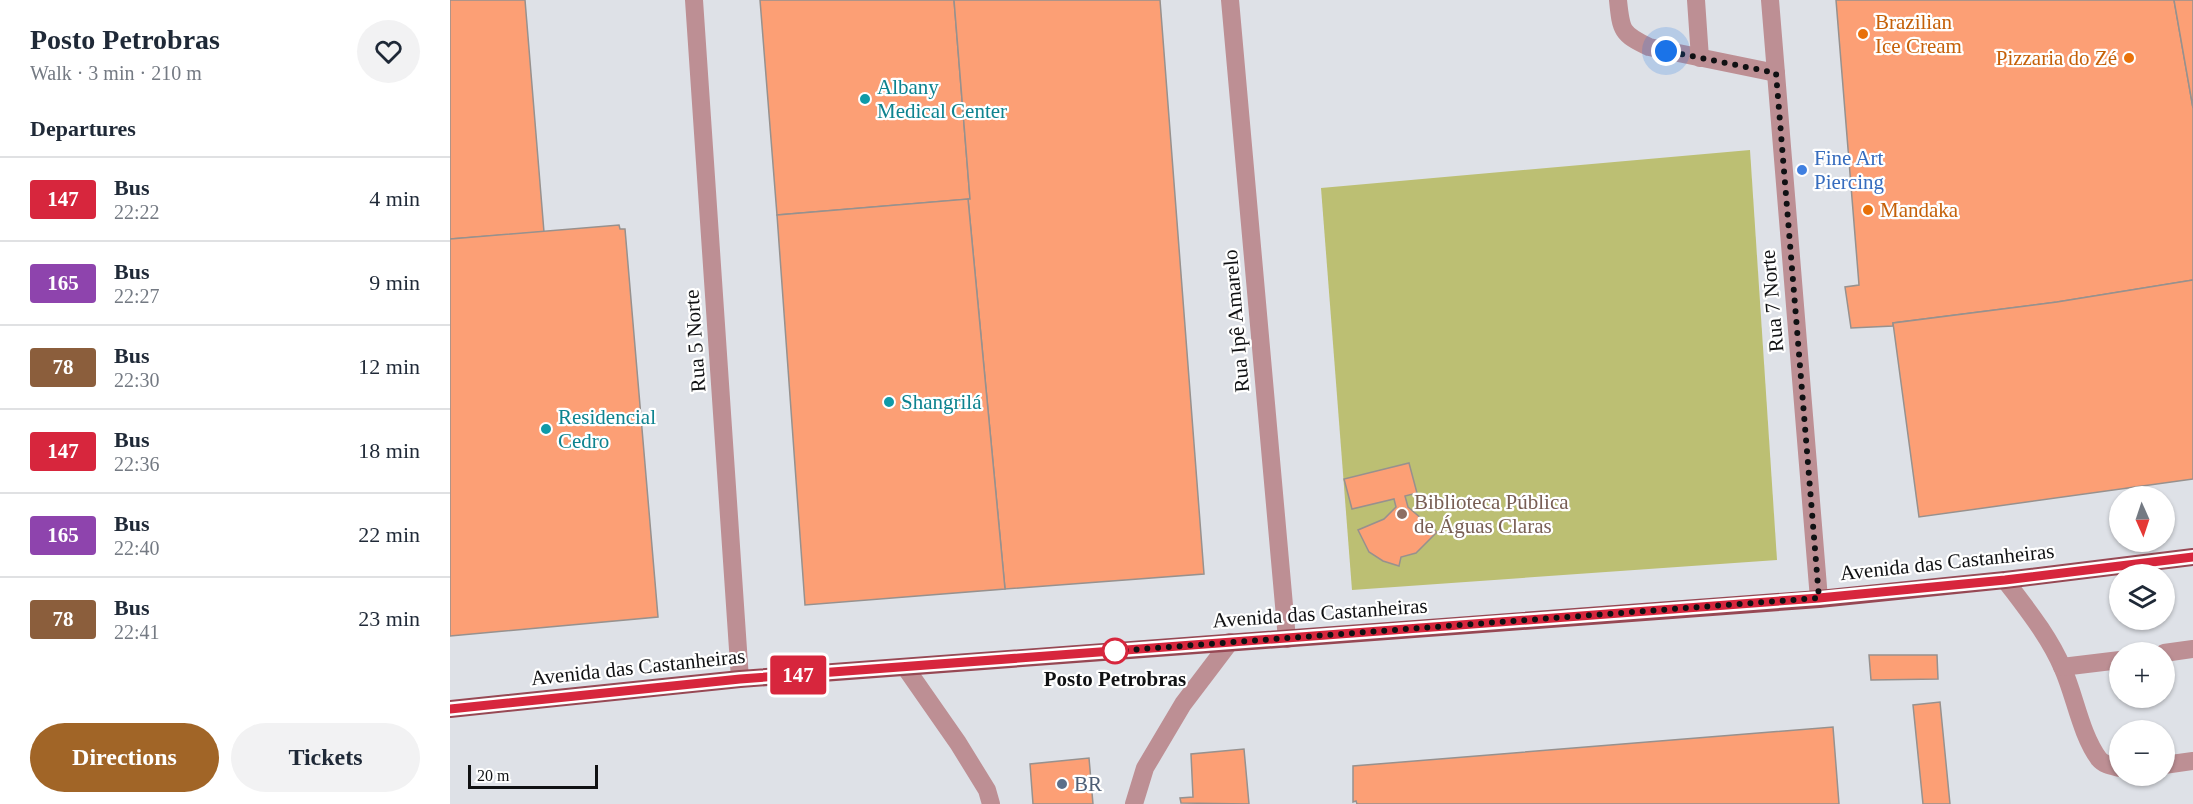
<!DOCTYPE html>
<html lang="en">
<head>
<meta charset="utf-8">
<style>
	:root { --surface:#fff; --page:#f2f2f3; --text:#1f2937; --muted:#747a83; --line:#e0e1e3; --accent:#a16527 }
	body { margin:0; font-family:Georgia,serif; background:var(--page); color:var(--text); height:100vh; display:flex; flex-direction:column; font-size:22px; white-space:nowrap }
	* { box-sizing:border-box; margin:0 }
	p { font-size:20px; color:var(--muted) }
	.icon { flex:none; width:33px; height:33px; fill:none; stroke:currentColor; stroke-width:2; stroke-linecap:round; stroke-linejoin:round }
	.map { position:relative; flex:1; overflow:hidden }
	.panel { display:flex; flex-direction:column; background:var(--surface); width:450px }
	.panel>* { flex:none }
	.badge { padding:0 12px; border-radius:4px; font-size:21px; line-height:39px }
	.needle { width:39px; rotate:177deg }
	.controls { position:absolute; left:1659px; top:486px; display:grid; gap:12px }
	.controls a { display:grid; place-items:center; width:66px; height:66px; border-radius:50%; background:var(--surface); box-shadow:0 2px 4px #0004; font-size:30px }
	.scale { position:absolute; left:18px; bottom:15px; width:130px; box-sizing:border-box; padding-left:6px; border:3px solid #101113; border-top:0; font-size:16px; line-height:21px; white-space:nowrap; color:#101113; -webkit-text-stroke:4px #fff; paint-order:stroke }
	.you { position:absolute; width:30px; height:30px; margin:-15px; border:4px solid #fff; border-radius:50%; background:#1a73e8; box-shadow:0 0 0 9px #1a73e833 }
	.map>.badge { position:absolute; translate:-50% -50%; box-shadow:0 0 0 3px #fff }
	h2 { padding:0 30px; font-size:22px; line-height:54px }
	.round { display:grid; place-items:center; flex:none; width:63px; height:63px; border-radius:32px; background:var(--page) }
	.overview { display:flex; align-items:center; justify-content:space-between; height:102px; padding:0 30px }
	h1 { font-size:28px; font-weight:700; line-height:45px }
	.action { display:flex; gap:12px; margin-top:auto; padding:12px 30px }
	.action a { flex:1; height:69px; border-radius:36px; background:var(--accent); color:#fff; font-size:24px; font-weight:700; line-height:69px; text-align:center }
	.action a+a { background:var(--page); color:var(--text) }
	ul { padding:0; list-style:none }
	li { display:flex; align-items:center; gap:18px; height:84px; padding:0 30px; border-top:2px solid var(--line) }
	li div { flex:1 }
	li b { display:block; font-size:22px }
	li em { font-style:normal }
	li .badge { min-width:66px; font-weight:700; text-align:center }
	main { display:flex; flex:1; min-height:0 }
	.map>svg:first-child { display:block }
</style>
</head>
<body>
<main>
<section class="panel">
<div class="overview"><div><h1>Posto Petrobras</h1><p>Walk · 3 min · 210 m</p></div><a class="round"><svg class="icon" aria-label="heart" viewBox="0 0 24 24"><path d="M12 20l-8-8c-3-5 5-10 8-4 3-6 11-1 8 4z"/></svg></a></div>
<h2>Departures</h2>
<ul>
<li><span class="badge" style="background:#d7263d;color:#fff">147</span><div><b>Bus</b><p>22:22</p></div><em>4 min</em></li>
<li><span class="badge" style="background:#8e44ad;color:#fff">165</span><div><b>Bus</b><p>22:27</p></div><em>9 min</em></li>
<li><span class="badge" style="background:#8b5e3c;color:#fff">78</span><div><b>Bus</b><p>22:30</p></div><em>12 min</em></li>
<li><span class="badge" style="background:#d7263d;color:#fff">147</span><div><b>Bus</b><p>22:36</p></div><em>18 min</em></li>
<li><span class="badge" style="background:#8e44ad;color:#fff">165</span><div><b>Bus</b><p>22:40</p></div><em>22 min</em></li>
<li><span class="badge" style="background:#8b5e3c;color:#fff">78</span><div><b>Bus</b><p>22:41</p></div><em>23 min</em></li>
</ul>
<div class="action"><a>Directions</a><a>Tickets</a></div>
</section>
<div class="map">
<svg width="1743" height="804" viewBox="0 0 1743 804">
	<rect width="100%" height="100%" fill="#dee1e7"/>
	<path fill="#bcbf73" d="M1300 150 1327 560 902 590 871 188Z"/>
	<g fill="#fc9f75" stroke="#97918e" stroke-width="1.5">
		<path d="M0 0H75L94 232 0 239Z"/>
		<path d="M310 0H504L520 199 327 215Z"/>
		<path d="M504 0H710L754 574 555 589 518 199H520Z"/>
		<path d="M1386 0H1724L1743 108V280L1607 302 1443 323V326L1401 328 1395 287 1409 285Z"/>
		<path d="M1724 0H1743V108Z"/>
		<path d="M518 199 555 589 355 605 327 215Z"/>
		<path d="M169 225 170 229H175L208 617 0 636V239Z"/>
		<path d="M1743 280V479L1469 517 1443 323 1607 302Z"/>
		<path d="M959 463 967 493 955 496 958 507 987 532 966 553 951 557 949 566 933 561 919 552 908 530 934 519 946 507 944 499 902 509 894 479Z"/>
		<path d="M1419 655H1487L1488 679 1421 680Z"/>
		<path d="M1490 702 1500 804H1473L1463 705Z"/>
		<path d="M1383 727 1389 804H907L906 801 903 802V766Z"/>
		<path d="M794 749 799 804 731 803 730 798 743 797 741 754Z"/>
		<path d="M639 758 643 804H583L580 764Z"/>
	</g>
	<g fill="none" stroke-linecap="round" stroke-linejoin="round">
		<g stroke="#bd8f94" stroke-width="18">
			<path d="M244 0 290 679"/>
			<path d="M780 0 837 639"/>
			<path d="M1168 0C1171 30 1171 34 1199 47L1326 73"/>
			<path d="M1246 0 1250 58"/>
			<path d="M1320 0 1369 599"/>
			<path d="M1555 580C1576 608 1599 636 1613 669 1625 696 1631 735 1649 759 1654 765 1662 766 1670 768"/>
			<path d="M1714 653 1743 649"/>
			<path d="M455 667 508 743 537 790 541 804"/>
			<path d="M1612 667 1670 660"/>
			<path d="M1714 765 1743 761"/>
			<path d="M684 804 695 768 733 704 780 642"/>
		</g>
		<path stroke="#974854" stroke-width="18" d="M0 709 290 679 1369 599 1555 580 1743 557"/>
	</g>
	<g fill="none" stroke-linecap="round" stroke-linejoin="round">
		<g stroke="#fff" stroke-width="14">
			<path id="line" d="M0 709 290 679 1369 598 1555 580 1743 557"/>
		</g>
		<use href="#line" stroke="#d7263d" stroke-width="9"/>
		<path stroke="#101113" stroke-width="6" stroke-dasharray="0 10.8" d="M665 651 1369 598 1326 73 1216 51"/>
	</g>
	<g fill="#e8710a" stroke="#fff" stroke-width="2">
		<circle cx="1413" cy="34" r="6"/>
		<circle cx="1679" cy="58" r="6"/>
		<circle cx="1418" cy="210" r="6"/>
	</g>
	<g fill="#0f9aa8" stroke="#fff" stroke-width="2">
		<circle cx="415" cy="99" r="6"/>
		<circle cx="439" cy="402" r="6"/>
		<circle cx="96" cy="429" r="6"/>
	</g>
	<circle fill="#3f7fe0" stroke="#fff" stroke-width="2" cx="1352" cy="170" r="6"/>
	<circle fill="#8d6e63" stroke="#fff" stroke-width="2" cx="952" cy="514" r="6"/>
	<circle fill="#fff" stroke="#d7263d" stroke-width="3" cx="665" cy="651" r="12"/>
	<circle fill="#5c6f8a" stroke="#fff" stroke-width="2" cx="612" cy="784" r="6"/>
	<g text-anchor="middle" stroke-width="4.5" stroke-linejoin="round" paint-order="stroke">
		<g font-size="21" fill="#c56008" stroke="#fff" text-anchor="start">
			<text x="1425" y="29">Brazilian<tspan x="1425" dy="24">Ice Cream</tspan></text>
			<text x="1667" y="65" text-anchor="end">Pizzaria do Zé</text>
			<text x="1430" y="217">Mandaka</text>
		</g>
		<g font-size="21" fill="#0d838f" stroke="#fff" text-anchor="start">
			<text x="427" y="94">Albany<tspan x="427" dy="24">Medical Center</tspan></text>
			<text x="451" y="409">Shangrilá</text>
			<text x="108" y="424">Residencial<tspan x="108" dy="24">Cedro</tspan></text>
		</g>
		<g font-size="21" fill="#366cbe" stroke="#fff" text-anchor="start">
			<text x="1364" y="165">Fine Art<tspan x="1364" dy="24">Piercing</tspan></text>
		</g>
		<g font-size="21" fill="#101113" stroke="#fff">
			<text transform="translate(1322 301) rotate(-95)" y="7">Rua 7 Norte</text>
			<text transform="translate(786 321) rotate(-95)" y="7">Rua Ipê Amarelo</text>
			<text transform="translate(245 341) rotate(-94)" y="7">Rua 5 Norte</text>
			<text transform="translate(1497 562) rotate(-6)" y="7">Avenida das Castanheiras</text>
			<text transform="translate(870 613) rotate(-4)" y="7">Avenida das Castanheiras</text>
			<text transform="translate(188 667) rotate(-6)" y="7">Avenida das Castanheiras</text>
		</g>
		<g font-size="21" fill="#785e54" stroke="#fff" text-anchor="start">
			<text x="964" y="509">Biblioteca Pública<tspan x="964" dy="24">de Águas Claras</tspan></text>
		</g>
		<g font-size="21" font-weight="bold" fill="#101113" stroke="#fff">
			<text x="665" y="686">Posto Petrobras</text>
		</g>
		<g font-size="21" fill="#4e5e75" stroke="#fff" text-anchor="start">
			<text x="624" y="791">BR</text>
		</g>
	</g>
</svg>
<div class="controls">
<a><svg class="needle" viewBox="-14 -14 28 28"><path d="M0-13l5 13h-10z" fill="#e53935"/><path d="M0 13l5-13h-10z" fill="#747a83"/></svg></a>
<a><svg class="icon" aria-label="layers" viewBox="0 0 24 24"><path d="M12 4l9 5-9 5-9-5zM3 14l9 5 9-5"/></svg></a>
<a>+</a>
<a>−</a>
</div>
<div class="scale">20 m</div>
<div class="you" style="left:1216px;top:51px"></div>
<b class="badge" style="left:348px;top:675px;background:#d7263d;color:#fff">147</b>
</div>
</main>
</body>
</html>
